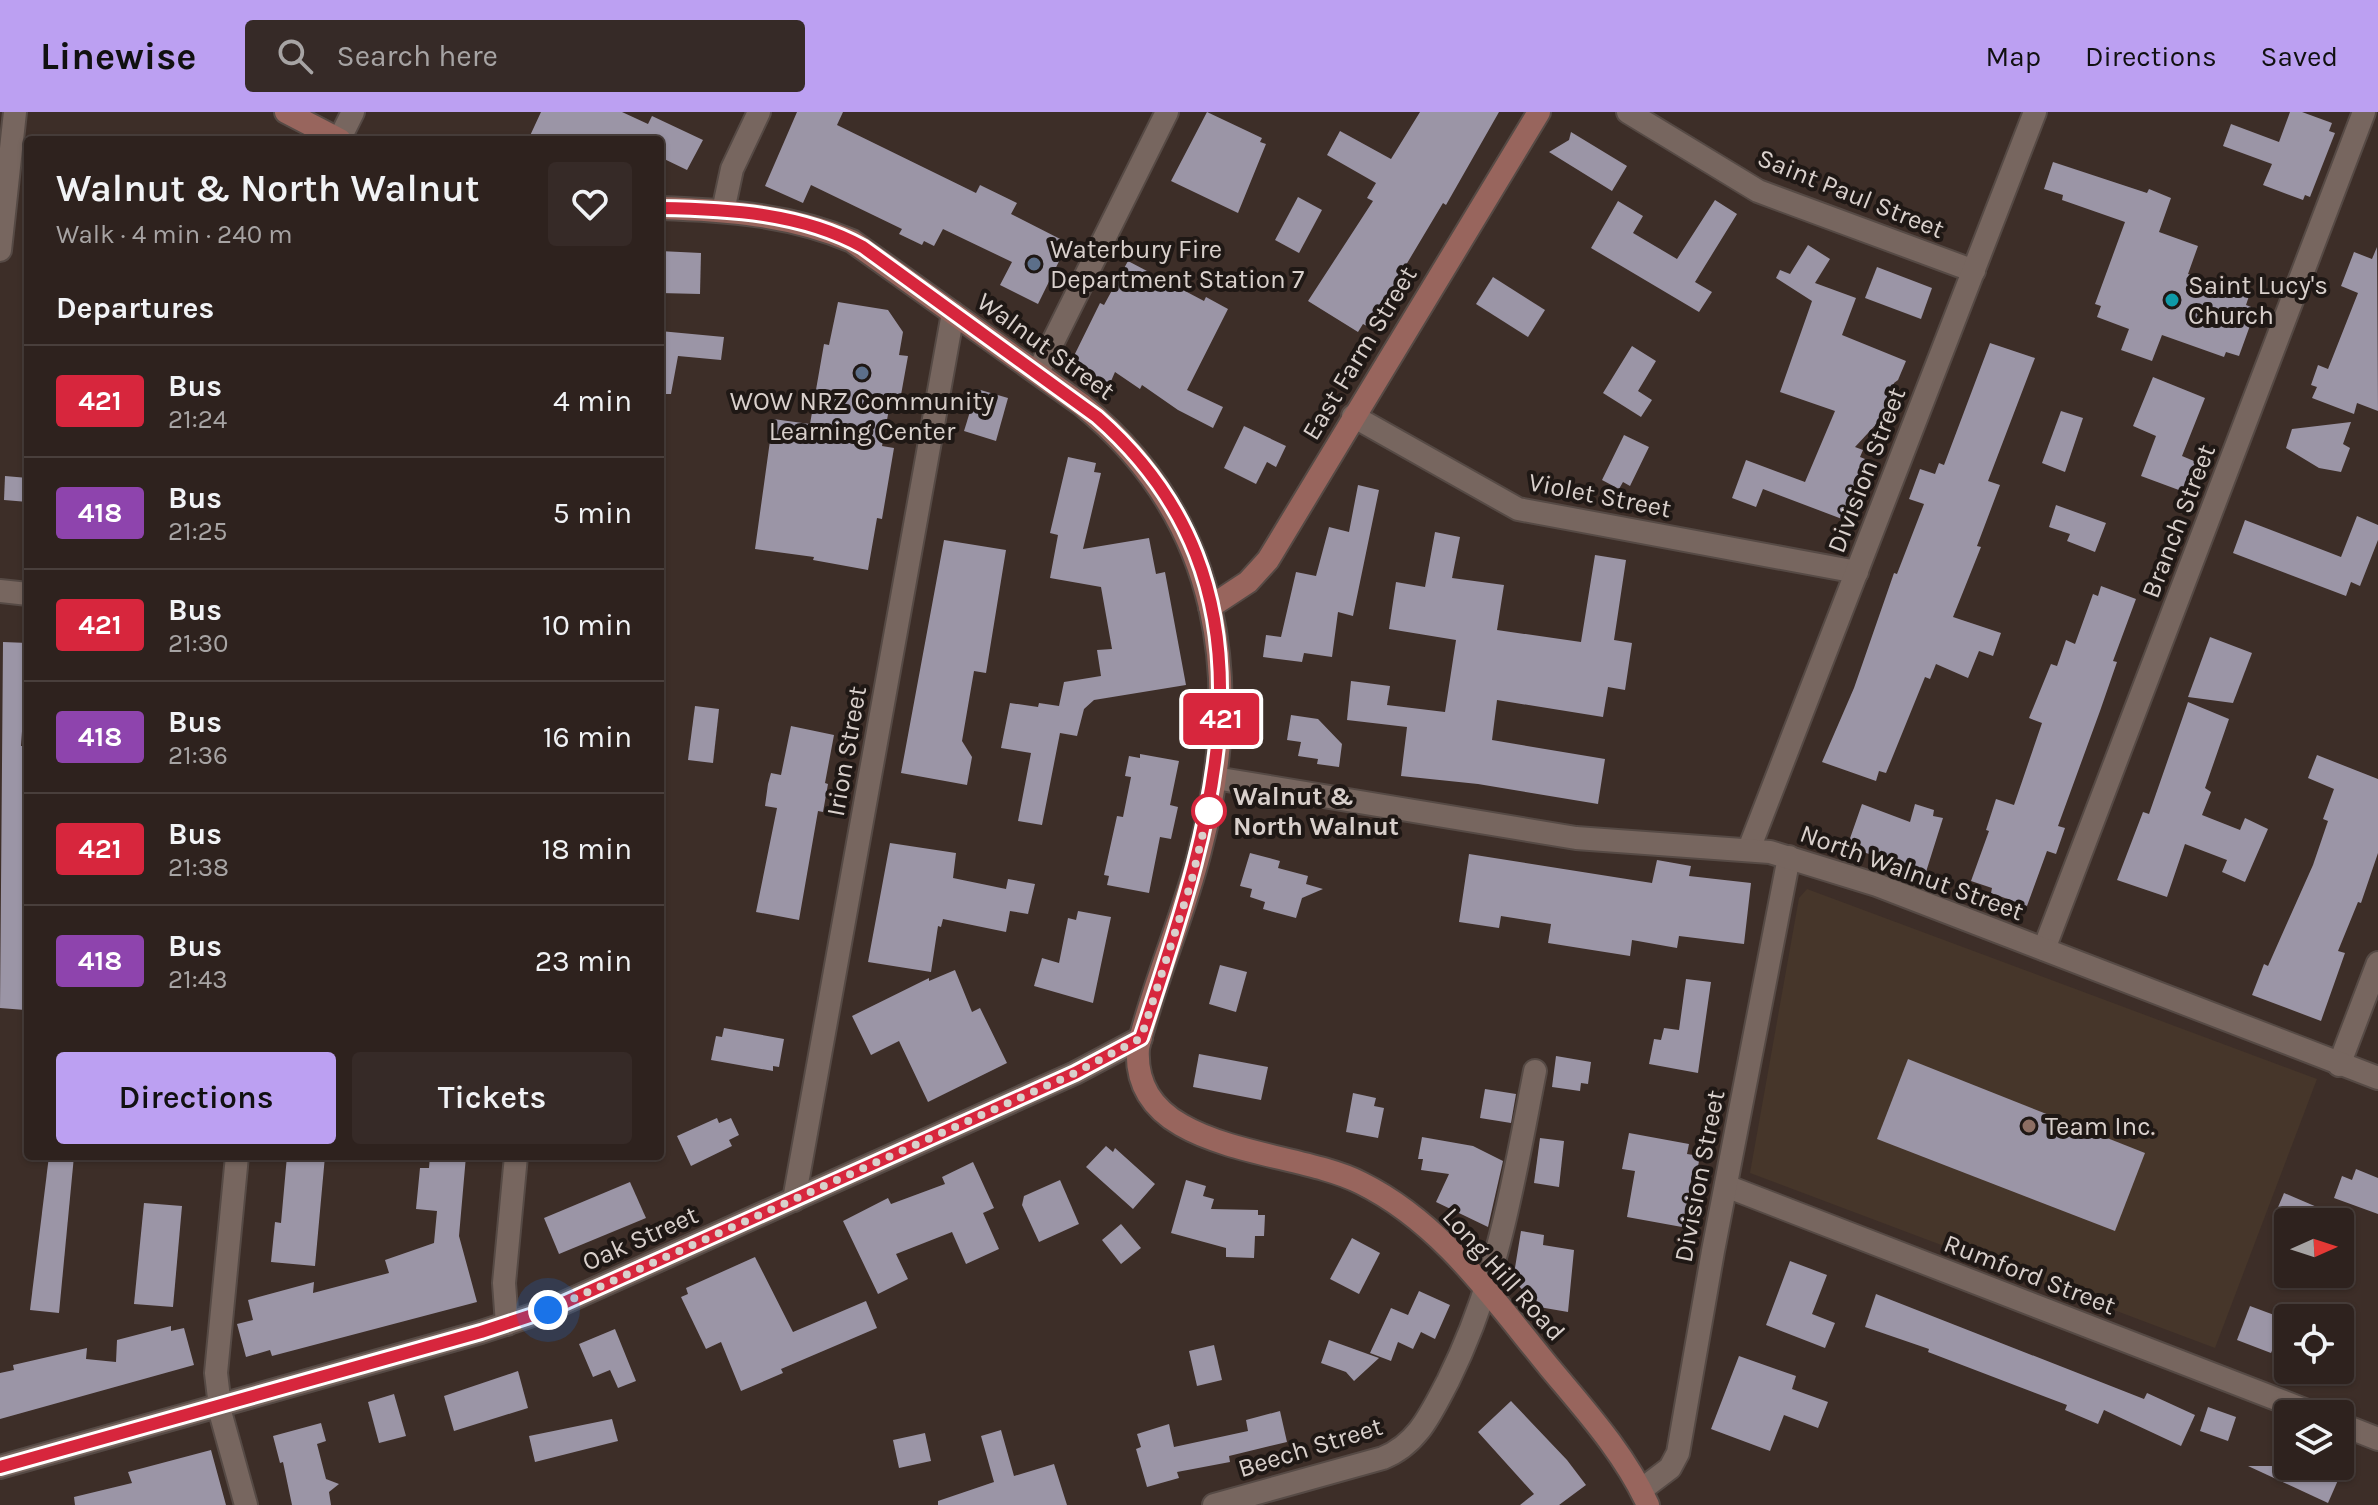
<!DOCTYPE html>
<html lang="en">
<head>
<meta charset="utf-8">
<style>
	:root { --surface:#2e221e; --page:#362a27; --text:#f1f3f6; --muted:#a7a4a4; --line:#493f3c; --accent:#bca0f2 }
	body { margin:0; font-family:Karla,sans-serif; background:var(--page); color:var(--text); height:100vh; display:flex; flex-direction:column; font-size:30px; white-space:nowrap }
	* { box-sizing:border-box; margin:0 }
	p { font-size:26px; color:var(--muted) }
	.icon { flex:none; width:44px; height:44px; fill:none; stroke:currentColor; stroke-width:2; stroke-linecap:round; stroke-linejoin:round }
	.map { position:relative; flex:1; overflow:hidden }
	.drawer { position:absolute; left:24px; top:24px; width:640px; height:1024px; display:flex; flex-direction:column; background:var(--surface); border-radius:8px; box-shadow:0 2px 6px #0004,0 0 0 2px var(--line) }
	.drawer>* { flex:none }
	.badge { padding:0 16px; border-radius:6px; font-size:28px; line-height:52px }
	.needle { width:52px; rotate:87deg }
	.fabs { position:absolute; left:2274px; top:1096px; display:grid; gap:16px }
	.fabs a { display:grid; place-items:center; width:80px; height:80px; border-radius:8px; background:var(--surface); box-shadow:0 2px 6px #0004,0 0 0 2px var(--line); font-size:40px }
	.you { position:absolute; width:40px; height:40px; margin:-20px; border:6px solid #fff; border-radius:50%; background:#1a73e8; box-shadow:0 0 0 12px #1a73e833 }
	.map>.badge { position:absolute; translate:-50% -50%; box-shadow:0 0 0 4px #fff }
	h2 { padding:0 32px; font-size:30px; line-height:72px }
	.round { display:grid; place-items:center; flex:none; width:84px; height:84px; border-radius:8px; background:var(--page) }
	.head { display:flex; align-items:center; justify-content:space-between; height:136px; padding:0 32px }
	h1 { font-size:38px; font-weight:600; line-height:60px }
	.action { display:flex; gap:16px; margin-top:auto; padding:16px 32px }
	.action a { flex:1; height:92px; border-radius:8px; background:var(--accent); color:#111; font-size:32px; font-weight:600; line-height:92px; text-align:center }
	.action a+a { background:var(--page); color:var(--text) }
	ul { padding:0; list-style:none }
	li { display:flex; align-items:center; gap:24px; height:112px; padding:0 32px; border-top:2px solid var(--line) }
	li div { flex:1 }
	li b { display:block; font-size:30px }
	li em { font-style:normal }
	li .badge { min-width:88px; font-weight:700; text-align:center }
	header { display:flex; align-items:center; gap:48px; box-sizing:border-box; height:112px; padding:0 40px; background:var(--accent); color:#111 }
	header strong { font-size:38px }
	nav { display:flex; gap:44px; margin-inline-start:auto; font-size:28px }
	.search { width:560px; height:72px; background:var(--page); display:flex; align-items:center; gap:20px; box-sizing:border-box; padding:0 28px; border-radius:8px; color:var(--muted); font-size:30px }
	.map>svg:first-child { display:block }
</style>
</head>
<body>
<header>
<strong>Linewise</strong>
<div class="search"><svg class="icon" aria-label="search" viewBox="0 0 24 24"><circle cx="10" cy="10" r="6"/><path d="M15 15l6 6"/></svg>Search here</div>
<nav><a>Map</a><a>Directions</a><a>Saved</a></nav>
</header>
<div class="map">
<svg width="2378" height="1393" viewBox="0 0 2378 1393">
	<rect width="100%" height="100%" fill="#3d2e28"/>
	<path fill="#46362a" d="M1807 777 2317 967 2215 1236 1750 1061 1799 786Z"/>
	<g fill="#9b95a6">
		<path d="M541 0H622L648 12 652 4 703 28 687 58 660 45V28H528Z"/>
		<path d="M797 0H843L837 13 976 81 980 73 1017 91 1011 102 1068 131 1038 192 1000 173 1012 150 943 117 934 134 924 129 922 133 899 122 902 117 811 73 803 91 765 74Z"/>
		<path d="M1207 0 1262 26 1260 30 1266 32 1238 101 1171 69Z"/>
		<path d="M1420 0H1499L1446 93 1443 91 1369 215 1363 212 1358 220 1308 189 1373 89 1367 86 1376 71 1327 43 1340 19 1391 47Z"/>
		<path d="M2290 0H2302L2332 11 2329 19 2335 21 2310 85 2305 83 2303 88 2263 73 2272 52 2223 34 2231 12 2279 30Z"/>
		<path d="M1571 20 1627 54 1612 79 1549 40 1569 28Z"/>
		<path d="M2053 50 2147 81 2149 77 2171 86 2159 120 2198 134 2188 162 2249 184 2246 193 2256 197 2239 244 2226 240 2224 245 2162 223 2152 249 2121 238 2129 217 2097 205 2101 194 2095 192 2125 110 2062 88 2063 83 2044 77Z"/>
		<path d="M1298 85 1322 98 1299 141 1275 128Z"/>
		<path d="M1715 88 1737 102 1695 170 1712 180 1699 200 1591 136 1618 89 1643 104 1633 121 1677 147Z"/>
		<path d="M1808 133 1830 147 1815 171 1856 186 1842 223 1906 249 1898 268 1894 271 1882 306 1855 335 1863 338 1860 345 1865 347 1842 407 1763 377 1756 395 1732 386 1746 348 1805 370 1835 299 1780 280 1812 189 1776 166 1780 158 1790 162Z"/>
		<path d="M2377 135 2378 299 2357 291 2354 302 2312 286 2317 275 2311 273 2318 253 2328 257 2358 181 2341 174 2354 140 2372 147Z"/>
		<path d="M660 139 701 141 700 182 660 181Z"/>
		<path d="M1128 149 1204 189 1206 185 1228 197 1187 278 1223 295 1213 316 1178 298 1142 273 1140 277 1115 260 1108 276 1068 256 1100 191 1104 193Z"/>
		<path d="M1877 155 1932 176 1921 207 1865 186Z"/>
		<path d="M1493 165 1545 198 1528 225 1476 192Z"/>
		<path d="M838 190 888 198 903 220 899 243 908 244 899 294 890 292 882 334 894 336 882 407 877 406 868 458 813 448 814 445 755 437 773 307 810 312 824 232 829 233Z"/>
		<path d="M660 219 724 225 721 248 678 244 671 282H660Z"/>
		<path d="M1990 231 2035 246 1988 369 2000 373 1977 434 1981 435 1953 505 2001 521 1993 544 1979 539 1968 566 1936 552 1930 567 1925 565 1886 661 1879 659 1876 669 1822 650 1854 576 1894 461 1897 462 1924 392 1909 387 1920 357 1935 362 1939 351 1944 353Z"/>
		<path d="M1632 234 1656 249 1638 279 1652 288 1641 305 1603 281Z"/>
		<path d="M2153 265 2205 286 2182 344 2206 354 2195 384 2141 364 2156 324 2133 314Z"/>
		<path d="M977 277 1008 286 996 329 964 319Z"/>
		<path d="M2061 299 2083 306 2065 360 2042 351Z"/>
		<path d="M2351 310 2343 332 2350 336 2341 360 2319 356 2286 336 2292 317Z"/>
		<path d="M1244 314 1286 334 1276 355 1267 350 1256 372 1224 356Z"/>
		<path d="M1624 323 1649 335 1630 374 1623 370 1619 377 1602 368Z"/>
		<path d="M1068 345 1096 351 1094 360 1101 361 1083 437 1149 426 1156 462 1165 460 1186 573 1094 588 1084 597 1077 624 1060 621 1042 713 1018 709 1031 641 1001 636 1010 591 1038 595 1039 591 1059 594 1064 570 1101 564 1097 538 1112 537 1101 475 1050 466 1058 423 1050 421Z"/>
		<path d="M5 364 28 366V390L4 388Z"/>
		<path d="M1358 373 1379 378 1353 504 1338 500 1332 545 1304 541 1302 550 1263 545 1266 523 1281 525 1296 460 1316 464 1329 415 1349 420Z"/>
		<path d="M2056 393 2106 411 2095 440 2067 429 2070 422 2049 415Z"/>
		<path d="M2357 404 2378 413V428L2360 474 2351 470 2346 484 2233 441 2245 408 2341 445Z"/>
		<path d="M1435 420 1460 425 1452 466 1504 473 1497 518 1581 530 1595 443 1626 448 1614 528 1632 531 1625 578 1608 575 1603 605 1497 588 1492 628 1605 647 1598 692 1478 672 1401 664 1407 615 1347 608 1351 569 1390 574 1387 593 1445 600 1456 528 1389 517 1396 470 1425 475Z"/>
		<path d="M944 428 1006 438 986 561 974 559 962 629 972 645 967 673 901 661Z"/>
		<path d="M2101 474 2136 487 2113 549 2117 550 2100 599 2058 714 2065 716 2056 742 2047 739 2027 794 1991 781 1992 776 1971 769 1989 719 1986 718 1996 687 2014 693 2042 611 2029 606 2051 552 2057 554 2066 528 2075 532 2093 482 2098 484Z"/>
		<path d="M2210 525 2252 541 2233 591 2188 585Z"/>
		<path d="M3 530 28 531 21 634H28V812L23 864H28L25 898 0 896Z"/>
		<path d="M2188 590 2229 607 2205 676 2211 680 2202 703 2240 718 2245 706 2268 717 2245 770 2222 760 2227 748 2185 732 2167 785 2117 768 2143 700 2149 702Z"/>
		<path d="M695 594 719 597 713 651 688 648Z"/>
		<path d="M1291 603 1318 607 1342 632 1339 655 1317 652 1318 647 1298 644 1301 630 1287 628Z"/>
		<path d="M791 614 834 623 825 671 828 672 823 700 818 699 799 808 756 800 777 696 765 694 768 672 771 661 781 663Z"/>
		<path d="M1140 642 1179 649 1170 693 1178 695 1171 727 1160 725 1149 781 1107 773 1109 764 1104 763 1117 704 1123 705 1131 665 1125 664 1129 644 1140 646Z"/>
		<path d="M2317 643 2378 667V741L2361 791 2358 790 2338 839 2345 841 2321 909 2252 883 2264 852 2268 854 2313 753 2328 709 2323 707 2334 677 2308 666Z"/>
		<path d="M1862 692 1910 710 1915 692 1934 698 1933 704 1943 706 1926 760 1847 735Z"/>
		<path d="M890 731 956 741 953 766 1006 777 1008 767 1035 772 1028 802 1010 799 1006 820 943 807 941 815 938 814 931 860 868 850Z"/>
		<path d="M1250 741 1280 749 1278 756 1308 764 1306 772 1323 777 1302 786 1296 806 1263 797 1265 790 1250 785 1252 777 1240 774Z"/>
		<path d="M1469 742 1652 771 1657 748 1691 754 1689 764 1751 771 1744 832 1679 824 1677 836 1632 828 1630 844 1548 831 1551 812 1501 804 1499 816 1459 810Z"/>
		<path d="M1078 799 1111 805 1093 891 1034 874 1042 846 1059 851 1068 806 1076 808Z"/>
		<path d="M1220 853 1247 860 1236 900 1209 892Z"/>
		<path d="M955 858 972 900 980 896 1007 951 928 990 899 929 871 943 852 904 929 866V869Z"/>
		<path d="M1686 867 1711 870 1698 961 1649 952 1654 927 1661 928 1664 916 1679 918Z"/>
		<path d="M724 916 784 927 779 955 773 954V959L711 948 716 924 722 925Z"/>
		<path d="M1199 942 1268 955 1261 988 1193 975Z"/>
		<path d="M1556 944 1591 950 1588 972 1581 971 1580 979 1552 975Z"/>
		<path d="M1908 947 2145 1041 2115 1119 1877 1027Z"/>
		<path d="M1485 977 1516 982 1511 1011 1480 1006Z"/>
		<path d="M1353 981 1376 986 1374 994 1384 996 1378 1026 1346 1020Z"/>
		<path d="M717 1006 719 1011 731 1006 739 1023 729 1028 732 1034 691 1054 677 1024Z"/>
		<path d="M1629 1021 1689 1032 1687 1042 1700 1044 1696 1065 1692 1064 1682 1115 1627 1105 1635 1059 1622 1057Z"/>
		<path d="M1422 1025 1473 1034 1503 1049 1488 1115 1436 1090 1449 1062 1421 1058 1423 1047H1418Z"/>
		<path d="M1540 1026 1564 1029 1559 1075 1534 1071Z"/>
		<path d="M1106 1034 1113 1040 1115 1036 1155 1072 1133 1097 1086 1055Z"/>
		<path d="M49 1044H74L59 1201 30 1198Z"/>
		<path d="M287 1044H325L315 1154 271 1150 275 1110 281 1111Z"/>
		<path d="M430 1044H466L459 1124 477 1190 272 1244 270 1238 246 1245 237 1212 253 1208 248 1188 314 1170 313 1181 389 1161 385 1148 434 1131 437 1099 416 1097 420 1056H429Z"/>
		<path d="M973 1050 994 1096 983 1101 999 1137 966 1152 952 1120 896 1142 908 1167 878 1182 843 1109 888 1086 891 1092 945 1072 942 1065Z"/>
		<path d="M2356 1057 2378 1066V1102L2334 1086 2342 1064 2352 1068Z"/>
		<path d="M1060 1068 1079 1112 1039 1130 1022 1093 1024 1084Z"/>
		<path d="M1186 1068 1206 1074 1203 1084 1214 1087 1211 1097 1258 1098V1103H1265L1264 1124H1255L1254 1146 1226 1145V1136L1171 1121Z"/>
		<path d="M630 1070 646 1106 559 1142 544 1106Z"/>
		<path d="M2284 1081 2352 1110H2298L2276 1100Z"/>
		<path d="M144 1091 182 1094 173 1195 134 1192Z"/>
		<path d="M1121 1112 1141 1136 1121 1152 1102 1128Z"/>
		<path d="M1521 1119 1544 1123 1543 1133 1574 1138 1568 1200 1539 1195 1513 1168Z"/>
		<path d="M1352 1126 1380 1141 1359 1182 1330 1167Z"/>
		<path d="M755 1145 793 1220 866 1189 877 1216 781 1257 783 1261 741 1279 721 1230 706 1237 681 1185 688 1182 686 1176Z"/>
		<path d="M1790 1149 1827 1163 1812 1202 1835 1211 1825 1236 1766 1213Z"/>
		<path d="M1419 1179 1450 1193 1435 1227 1421 1220 1413 1237 1398 1230 1391 1249 1370 1241 1391 1196 1408 1203Z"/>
		<path d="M1876 1182 2144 1287 2147 1281 2195 1303 2181 1334 2104 1298 2098 1312 2065 1298 2067 1293 1928 1240 1929 1237 1865 1215Z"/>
		<path d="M2250 1194 2285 1207 2271 1241 2237 1228Z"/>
		<path d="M171 1214V1219L184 1216 194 1253 0 1307V1261L14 1258 13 1253 87 1236 86 1247 116 1250 117 1228Z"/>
		<path d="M615 1217 636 1269 618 1276 610 1258 593 1265 579 1232Z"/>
		<path d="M1329 1228 1379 1246 1354 1269 1346 1260 1321 1251Z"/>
		<path d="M1214 1233 1222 1268 1197 1274 1189 1239Z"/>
		<path d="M1739 1244 1796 1264 1792 1277 1828 1290 1818 1316 1784 1303 1770 1339 1711 1317Z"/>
		<path d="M518 1259 528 1296 454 1319 444 1284Z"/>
		<path d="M394 1282 406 1324 379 1331 368 1290Z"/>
		<path d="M1511 1289 1567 1348 1586 1373 1559 1393H1520L1534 1382 1478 1320Z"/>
		<path d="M2208 1295 2236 1305 2228 1329 2200 1319Z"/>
		<path d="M1280 1299 1287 1330 1229 1344 1230 1350 1177 1360 1179 1366 1147 1375 1136 1337 1141 1335 1137 1322 1169 1312 1174 1335 1248 1319 1246 1308Z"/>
		<path d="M612 1307 618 1329 535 1350 529 1324Z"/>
		<path d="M321 1311 326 1329 317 1332 326 1367 339 1372 329 1380 331 1393H292L283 1350 280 1351 273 1324Z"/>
		<path d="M1001 1318 1014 1364 1054 1352 1067 1393H938V1389L994 1370 981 1324Z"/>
		<path d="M925 1321 931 1349 899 1356 893 1328Z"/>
		<path d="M211 1338 226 1393H75L74 1385 132 1371 128 1360Z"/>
		<path d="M2248 1354H2331L2342 1359 2328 1391Z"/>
	</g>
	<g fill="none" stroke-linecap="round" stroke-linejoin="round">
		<g stroke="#564a45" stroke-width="26">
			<g id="minor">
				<path d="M1628 0 1758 79 1974 159"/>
				<path d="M339 28 353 0"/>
				<path d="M723 99 732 57 759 0"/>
				<path d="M0 138 15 0"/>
				<path d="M1038 260 1167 0"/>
				<path d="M1353 304 1518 397 1857 460"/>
				<path d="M0 479 28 482"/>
				<path d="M1749 737 2035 0"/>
				<path d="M2044 837 2364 0"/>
				<path d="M2339 953 2378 851"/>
				<path d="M237 1044 216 1261 221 1303 246 1393"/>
				<path d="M1726 1074 2315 1302"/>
				<path d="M794 1088 953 201"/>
				<path d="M507 1212 504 1171 516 1044"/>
				<path d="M2340 1312 2378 1327"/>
				<path d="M1641 1378 1670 1356 1678 1341 1713 1139 1789 745"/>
				<path d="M1214 1393 1383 1346C1418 1332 1431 1301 1448 1269 1499 1166 1513 1071 1535 959"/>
			</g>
		</g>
		<g stroke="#564a45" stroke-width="26">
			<g id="tertiary">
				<path d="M1215 666 1576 726 1770 740 1877 773 2378 966"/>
				<path d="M0 1355 481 1220 548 1198 1075 961 1141 926"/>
			</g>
		</g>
		<g stroke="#564a45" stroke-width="26">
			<g id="secondary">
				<path d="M286 0 340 28"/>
				<path d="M660 96C726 98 791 103 852 129L1082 293C1223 408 1244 571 1200 739 1183 806 1154 869 1138 936 1131 1043 1291 1035 1361 1071 1442 1111 1494 1188 1550 1256 1585 1298 1625 1342 1648 1393"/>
				<path d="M1210 495 1248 470 1268 448 1539 0"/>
			</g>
		</g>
		<use href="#minor" stroke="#77665f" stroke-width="22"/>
		<use href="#tertiary" stroke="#77665f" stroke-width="22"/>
		<use href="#secondary" stroke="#98655d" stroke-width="22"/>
	</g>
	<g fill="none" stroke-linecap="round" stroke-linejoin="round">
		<g stroke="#fff" stroke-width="18">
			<path id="line" d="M0 1355 481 1220 548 1198 1075 961 1141 926C1211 714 1295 479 1097 305L863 135C802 101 728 97 660 96"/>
		</g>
		<use href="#line" stroke="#d7263d" stroke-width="12"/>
		<path stroke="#d9d0cc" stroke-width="8" stroke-dasharray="0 14.4" d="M548 1198 1075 961 1141 926 1191 771 1211 688 1209 699"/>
	</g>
	<g fill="#5c6f8a" stroke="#1f1815" stroke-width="3">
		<circle cx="1034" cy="152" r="8"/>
		<circle cx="862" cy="261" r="8"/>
	</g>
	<circle fill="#0f9aa8" stroke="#1f1815" stroke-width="3" cx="2172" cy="188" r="8"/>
	<circle fill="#fff" stroke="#d7263d" stroke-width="4" cx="1209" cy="699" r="16"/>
	<circle fill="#8d6e63" stroke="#1f1815" stroke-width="3" cx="2029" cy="1014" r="8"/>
	<g text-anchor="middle" stroke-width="8" stroke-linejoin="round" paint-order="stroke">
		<g font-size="26" fill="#d9d0cc" stroke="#1f1815">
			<text transform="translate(1851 81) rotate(22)" y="9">Saint Paul Street</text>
			<text transform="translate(1046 234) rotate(36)" y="9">Walnut Street</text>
			<text transform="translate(1359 241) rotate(-59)" y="9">East Farm Street</text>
			<text transform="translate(1866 358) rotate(-69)" y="9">Division Street</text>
			<text transform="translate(1600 383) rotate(11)" y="9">Violet Street</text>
			<text transform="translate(2178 409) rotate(-69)" y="9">Branch Street</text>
			<text transform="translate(846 639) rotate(-80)" y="9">Irion Street</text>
			<text transform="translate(1912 760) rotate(20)" y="9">North Walnut Street</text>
			<text transform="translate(1699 1064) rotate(-79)" y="9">Division Street</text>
			<text transform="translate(640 1126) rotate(-24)" y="9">Oak Street</text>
			<text transform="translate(1504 1162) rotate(48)" y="9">Long Hill Road</text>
			<text transform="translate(2030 1162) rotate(21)" y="9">Rumford Street</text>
			<text transform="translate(1310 1335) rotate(-17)" y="9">Beech Street</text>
		</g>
		<g font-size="26" fill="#d9d0cc" stroke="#1f1815" text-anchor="start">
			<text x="1050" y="146">Waterbury Fire<tspan x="1050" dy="30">Department Station 7</tspan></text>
			<text x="2188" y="182">Saint Lucy's<tspan x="2188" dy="30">Church</tspan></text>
			<text x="862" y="298" text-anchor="middle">WOW NRZ Community<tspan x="862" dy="30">Learning Center</tspan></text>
			<text x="2045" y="1023">Team Inc.</text>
		</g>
		<g font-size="26" font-weight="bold" fill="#d9d0cc" stroke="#1f1815" text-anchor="start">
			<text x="1233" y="693">Walnut &amp;<tspan x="1233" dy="30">North Walnut</tspan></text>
		</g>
	</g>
</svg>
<div class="fabs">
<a><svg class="needle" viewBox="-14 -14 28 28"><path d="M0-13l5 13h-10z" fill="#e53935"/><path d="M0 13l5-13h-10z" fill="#a7a4a4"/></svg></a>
<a><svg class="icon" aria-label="locate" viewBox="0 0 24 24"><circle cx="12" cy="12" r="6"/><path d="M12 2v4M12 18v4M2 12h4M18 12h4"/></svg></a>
<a><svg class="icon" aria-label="layers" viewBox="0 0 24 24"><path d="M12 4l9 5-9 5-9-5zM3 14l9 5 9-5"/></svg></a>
</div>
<div class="you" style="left:548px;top:1198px"></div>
<b class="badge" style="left:1221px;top:607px;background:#d7263d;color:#fff">421</b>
<section class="drawer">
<div class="head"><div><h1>Walnut &amp; North Walnut</h1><p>Walk · 4 min · 240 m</p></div><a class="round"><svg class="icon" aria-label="heart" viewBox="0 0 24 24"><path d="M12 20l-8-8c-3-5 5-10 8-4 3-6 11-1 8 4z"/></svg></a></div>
<h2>Departures</h2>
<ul>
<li><span class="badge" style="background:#d7263d;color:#fff">421</span><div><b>Bus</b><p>21:24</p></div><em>4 min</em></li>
<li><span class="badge" style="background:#8e44ad;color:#fff">418</span><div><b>Bus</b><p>21:25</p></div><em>5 min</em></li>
<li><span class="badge" style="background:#d7263d;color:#fff">421</span><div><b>Bus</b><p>21:30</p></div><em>10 min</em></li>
<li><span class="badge" style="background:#8e44ad;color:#fff">418</span><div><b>Bus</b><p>21:36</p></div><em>16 min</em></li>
<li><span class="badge" style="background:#d7263d;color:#fff">421</span><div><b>Bus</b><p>21:38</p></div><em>18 min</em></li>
<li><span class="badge" style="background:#8e44ad;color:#fff">418</span><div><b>Bus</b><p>21:43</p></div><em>23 min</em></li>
</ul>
<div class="action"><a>Directions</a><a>Tickets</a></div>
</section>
</div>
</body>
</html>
